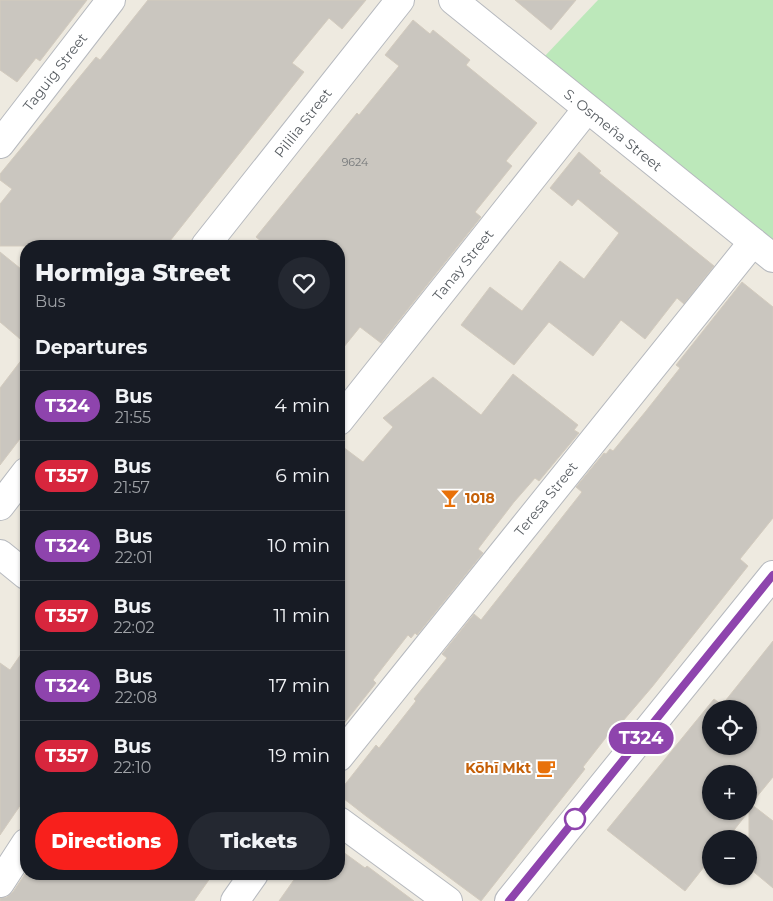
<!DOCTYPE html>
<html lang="en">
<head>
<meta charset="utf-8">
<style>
	:root { --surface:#171b24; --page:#242831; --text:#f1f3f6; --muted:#9ea1a6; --line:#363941; --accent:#f8201c }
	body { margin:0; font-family:Montserrat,sans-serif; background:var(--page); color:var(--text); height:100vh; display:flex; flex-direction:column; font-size:19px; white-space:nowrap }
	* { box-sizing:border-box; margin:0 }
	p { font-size:16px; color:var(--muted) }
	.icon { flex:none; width:28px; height:28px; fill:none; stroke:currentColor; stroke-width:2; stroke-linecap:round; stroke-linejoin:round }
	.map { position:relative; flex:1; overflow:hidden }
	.drawer { position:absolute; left:20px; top:240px; width:325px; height:640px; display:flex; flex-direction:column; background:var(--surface); border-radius:20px; box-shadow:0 1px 4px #0004 }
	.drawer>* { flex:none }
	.badge { padding:0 10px; border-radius:16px; font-size:18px; line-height:32px }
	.tools { position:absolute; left:702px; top:700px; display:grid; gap:10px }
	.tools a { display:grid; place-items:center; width:55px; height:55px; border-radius:50%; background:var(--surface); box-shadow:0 1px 4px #0004; font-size:25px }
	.map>.badge { position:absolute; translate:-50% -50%; box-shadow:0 0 0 2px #fff }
	h2 { padding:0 15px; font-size:19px; line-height:45px }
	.round { display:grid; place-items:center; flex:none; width:52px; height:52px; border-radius:26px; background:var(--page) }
	.head { display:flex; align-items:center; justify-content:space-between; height:85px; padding:0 15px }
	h1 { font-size:24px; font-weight:800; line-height:38px }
	.button { display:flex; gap:10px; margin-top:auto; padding:10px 15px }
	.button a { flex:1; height:58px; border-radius:30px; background:var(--accent); color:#fff; font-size:20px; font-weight:800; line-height:58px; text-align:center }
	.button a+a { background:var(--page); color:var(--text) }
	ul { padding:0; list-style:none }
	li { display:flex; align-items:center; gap:15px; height:70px; padding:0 15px; border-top:1px solid var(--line) }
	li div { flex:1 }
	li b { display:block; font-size:19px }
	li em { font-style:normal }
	li .badge { min-width:55px; font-weight:700; text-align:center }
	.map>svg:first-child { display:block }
</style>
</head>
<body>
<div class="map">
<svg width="773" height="901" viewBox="0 0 773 901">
	<rect width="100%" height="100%" fill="#eeeae0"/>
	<path fill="#bce8ba" d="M598 0H773V249L543 58Z"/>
	<g fill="#cac6bf" stroke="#d3cbbe" fill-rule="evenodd">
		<path d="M0 0H87L40 61 36 58 17 82 0 70Z"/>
		<path d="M148 0H366L342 29 329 18 292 63 304 72 166 246H0V204L12 189 0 180V174L96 57 100 60Z"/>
		<path d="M515 0H576L551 30Z"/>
		<path d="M413 20 430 34 433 30 470 60 466 65 537 123 506 161 512 166 475 212 481 217 381 343 360 327 339 353V246H267L256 237 357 113 359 115 399 66 385 55Z"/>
		<path d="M579 152 601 171 599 173 714 266 684 304 677 298 645 339 621 320 593 356 549 322 514 365 461 325 490 287 522 311 560 261 584 279 619 233 578 199 572 206 550 188Z"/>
		<path d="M0 252 26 273V344L0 322Z"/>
		<path d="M742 282 773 307V518L740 559 748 566 652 687 617 728 615 726 583 767 585 769 481 901 366 816 339 795V792L376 745 379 748 416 701 414 699 447 658 442 654 474 614 481 620 582 492 576 487 604 453 606 454 610 449 613 451 646 411 680 368 676 365Z"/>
		<path d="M26 354V431L0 465V388Z"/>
		<path d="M513 374 578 425 574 430 579 433 539 481 535 478 514 502 478 549 483 553 417 635 415 633 411 638 408 635 373 680 376 683 339 730V444L363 462 393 427 383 418 433 377 481 415Z"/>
		<path d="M773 641V777L751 804 773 821V888L749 868V774H711V811H749L727 839H711V858L685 891 607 830 714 699 722 705ZM711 709H749V746H711Z"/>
		<path d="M26 647V797L0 835V663L10 670Z"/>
		<path d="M339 849 365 868 367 866 414 901H279L298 874H339Z"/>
		<path d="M25 874H213L194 901H0V898L7 897 13 892Z"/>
	</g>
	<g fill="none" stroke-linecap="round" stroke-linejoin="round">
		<g stroke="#b6b9be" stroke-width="30">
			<g id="minor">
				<path d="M453 0 773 258"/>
				<path d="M0 144 111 0"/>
				<path d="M205 246 400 0"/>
				<path d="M339 421 587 109"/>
				<path d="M0 506 26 472"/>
				<path d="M0 554 26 575"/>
				<path d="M339 757 753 242"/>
				<path d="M339 821 448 901"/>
				<path d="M0 883 26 843"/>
				<path d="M235 901 254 874"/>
				<path d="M509 901 773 575"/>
			</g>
		</g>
		<use href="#minor" stroke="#fff" stroke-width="28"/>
	</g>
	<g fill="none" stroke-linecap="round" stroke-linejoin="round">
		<g stroke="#fff" stroke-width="11">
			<path id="line" d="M509 901 773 575"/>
		</g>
		<use href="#line" stroke="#8e44ad" stroke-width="8"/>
	</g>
	<defs>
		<g id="bar-bare" transform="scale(1.5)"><path d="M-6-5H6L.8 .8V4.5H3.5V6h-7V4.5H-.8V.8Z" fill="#e8710a" stroke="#fff" stroke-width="2.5" paint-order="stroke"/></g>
		<g id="cafe-bare" transform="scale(1.5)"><path d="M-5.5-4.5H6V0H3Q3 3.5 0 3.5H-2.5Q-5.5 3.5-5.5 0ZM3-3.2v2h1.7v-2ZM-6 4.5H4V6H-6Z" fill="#e8710a" stroke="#fff" stroke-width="2.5" paint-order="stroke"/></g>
	</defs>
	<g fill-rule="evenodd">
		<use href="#bar-bare" x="450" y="498"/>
		<use href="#cafe-bare" x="546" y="768"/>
	</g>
	<circle fill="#fff" stroke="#8e44ad" stroke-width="2.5" cx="575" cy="819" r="10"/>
	<g text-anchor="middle" stroke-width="4" stroke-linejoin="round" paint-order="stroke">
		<g font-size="11" fill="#75787a">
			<text x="355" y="166">9624</text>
		</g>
		<g font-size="14" fill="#595e63" stroke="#fff">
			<text transform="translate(55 72) rotate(-52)" y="5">Taguig Street</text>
			<text transform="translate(303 123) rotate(-52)" y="5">Pililia Street</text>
			<text transform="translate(613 130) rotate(39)" y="5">S. Osmeña Street</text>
			<text transform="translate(463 265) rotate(-51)" y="5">Tanay Street</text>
			<text transform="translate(546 499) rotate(-51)" y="5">Teresa Street</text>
		</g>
		<g font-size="14" font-weight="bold" fill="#c56008" stroke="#fff" text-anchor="start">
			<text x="465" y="503">1018</text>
			<text x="531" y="773" text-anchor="end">Kōhī Mkt</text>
		</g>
	</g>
</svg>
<div class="tools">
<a><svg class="icon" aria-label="locate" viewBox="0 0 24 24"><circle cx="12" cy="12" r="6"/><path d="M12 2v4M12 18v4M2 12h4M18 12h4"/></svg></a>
<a>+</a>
<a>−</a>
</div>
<b class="badge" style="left:641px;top:738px;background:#8e44ad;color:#fff">T324</b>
<section class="drawer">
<div class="head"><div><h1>Hormiga Street</h1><p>Bus</p></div><a class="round"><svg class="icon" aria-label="heart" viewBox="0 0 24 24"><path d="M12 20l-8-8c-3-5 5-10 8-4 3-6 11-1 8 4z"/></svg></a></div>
<h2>Departures</h2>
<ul>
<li><span class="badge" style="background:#8e44ad;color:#fff">T324</span><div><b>Bus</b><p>21:55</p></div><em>4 min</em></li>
<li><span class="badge" style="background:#d7263d;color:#fff">T357</span><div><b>Bus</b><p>21:57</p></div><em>6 min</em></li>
<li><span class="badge" style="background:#8e44ad;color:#fff">T324</span><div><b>Bus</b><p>22:01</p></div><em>10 min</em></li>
<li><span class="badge" style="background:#d7263d;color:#fff">T357</span><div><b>Bus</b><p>22:02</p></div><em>11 min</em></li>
<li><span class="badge" style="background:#8e44ad;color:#fff">T324</span><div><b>Bus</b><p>22:08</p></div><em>17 min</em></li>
<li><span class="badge" style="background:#d7263d;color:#fff">T357</span><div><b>Bus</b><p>22:10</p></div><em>19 min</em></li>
</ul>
<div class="button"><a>Directions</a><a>Tickets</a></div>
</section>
</div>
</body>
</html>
